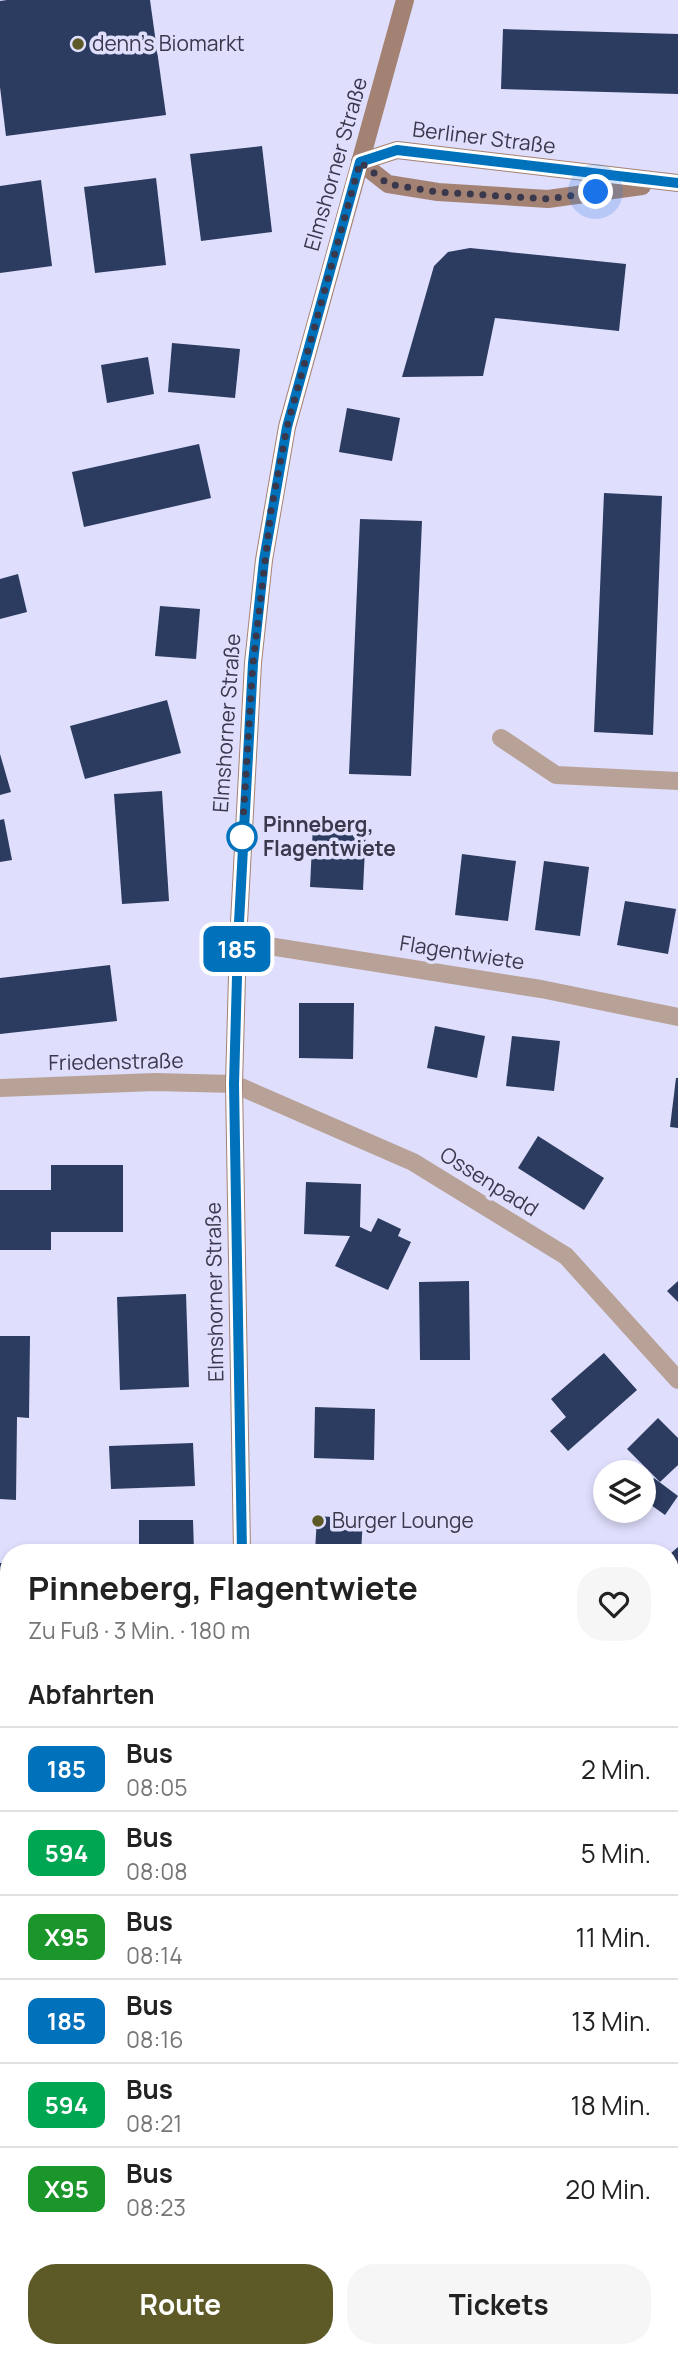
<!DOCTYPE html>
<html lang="de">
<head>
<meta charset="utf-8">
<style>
	:root { --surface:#fff; --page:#f6f6f6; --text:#222; --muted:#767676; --line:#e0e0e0; --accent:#5d5a27 }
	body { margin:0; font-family:Manrope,sans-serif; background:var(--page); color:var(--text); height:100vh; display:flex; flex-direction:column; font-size:26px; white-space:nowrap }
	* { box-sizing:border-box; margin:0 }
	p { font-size:23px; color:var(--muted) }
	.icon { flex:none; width:38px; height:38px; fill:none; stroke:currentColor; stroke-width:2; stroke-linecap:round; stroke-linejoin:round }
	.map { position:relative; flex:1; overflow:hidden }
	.drawer { position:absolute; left:0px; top:1544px; width:679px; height:814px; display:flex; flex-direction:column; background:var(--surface); border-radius:28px 28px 0 0; box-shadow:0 4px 10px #0003 }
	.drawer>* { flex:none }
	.badge { padding:0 14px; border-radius:10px; font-size:24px; line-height:46px }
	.tools { position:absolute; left:593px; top:1460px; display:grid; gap:14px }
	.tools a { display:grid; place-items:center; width:63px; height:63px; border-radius:50%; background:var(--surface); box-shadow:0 4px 10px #0003; font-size:35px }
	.you { position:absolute; width:35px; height:35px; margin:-18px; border:5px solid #fff; border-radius:50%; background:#1a73e8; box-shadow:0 0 0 10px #1a73e833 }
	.map>.badge { position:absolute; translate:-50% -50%; box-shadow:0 0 0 4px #fff }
	h2 { padding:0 28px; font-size:26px; line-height:63px }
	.round { display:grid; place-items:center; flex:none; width:74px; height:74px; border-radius:28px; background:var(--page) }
	.summary { display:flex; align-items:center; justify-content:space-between; height:119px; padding:0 28px }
	h1 { font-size:33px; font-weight:700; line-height:52px }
	.cta { display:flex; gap:14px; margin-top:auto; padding:14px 28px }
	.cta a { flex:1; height:80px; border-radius:28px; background:var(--accent); color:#fff; font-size:28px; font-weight:700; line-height:80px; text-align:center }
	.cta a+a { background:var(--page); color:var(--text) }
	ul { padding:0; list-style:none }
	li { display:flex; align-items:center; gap:21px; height:84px; padding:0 28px; border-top:2px solid var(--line) }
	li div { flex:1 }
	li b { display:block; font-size:26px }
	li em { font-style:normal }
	li .badge { min-width:77px; font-weight:700; text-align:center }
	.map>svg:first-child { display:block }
</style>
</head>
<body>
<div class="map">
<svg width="678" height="2356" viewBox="0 0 678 2356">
	<rect width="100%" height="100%" fill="#dfdefc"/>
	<g fill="#2c3b60">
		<path d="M7 0H150L166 115 6 136 0 87V1Z"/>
		<path d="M503 29 678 34V94L501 89Z"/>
		<path d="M262 146 272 232 201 241 190 154Z"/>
		<path d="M156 178 166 265 95 273 84 187Z"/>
		<path d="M41 180 52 266 0 273V186Z"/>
		<path d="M470 248 626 264 619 331 495 318 483 376 402 377 434 266 448 252Z"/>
		<path d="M172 343 240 349 235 398 168 392Z"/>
		<path d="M148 357 154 394 107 403 101 365Z"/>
		<path d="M347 408 400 418 392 461 339 452Z"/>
		<path d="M199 444 211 498 84 527 72 472Z"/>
		<path d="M604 493 662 496 653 735 594 732Z"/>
		<path d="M360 519 422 521 411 776 349 774Z"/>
		<path d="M18 574 27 612 0 619V579Z"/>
		<path d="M160 606 200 609 196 659 155 656Z"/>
		<path d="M167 700 181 753 85 779 70 726Z"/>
		<path d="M0 754 11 792 0 795Z"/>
		<path d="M162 791 169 901 122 904 114 794Z"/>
		<path d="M4 819 12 860 0 862V820Z"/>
		<path d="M313 825 366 828 363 890 310 887Z"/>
		<path d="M462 854 516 861 508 921 455 915Z"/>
		<path d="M544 861 589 867 580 936 535 930Z"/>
		<path d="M625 901 676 909 668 954 617 945Z"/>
		<path d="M110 965 117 1021 0 1034V978Z"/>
		<path d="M299 1003H354L353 1059 299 1058Z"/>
		<path d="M435 1026 485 1036 477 1078 427 1068Z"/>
		<path d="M512 1036 560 1041 554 1091 506 1086Z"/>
		<path d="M676 1078H678V1128L670 1127Z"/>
		<path d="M538 1136 604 1178 584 1210 518 1168Z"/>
		<path d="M51 1165H123V1232H51V1250H0V1190H51Z"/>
		<path d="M306 1182 361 1184 360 1227 371 1232 378 1218 401 1229 398 1236 411 1242 388 1290 335 1266 350 1236 304 1234Z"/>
		<path d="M469 1281 470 1360H420L419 1282Z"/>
		<path d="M678 1281V1302L667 1291Z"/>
		<path d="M186 1294 189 1387 120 1390 117 1297Z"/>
		<path d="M0 1336H30L29 1418 17 1417 16 1500 0 1499Z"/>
		<path d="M604 1353 637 1390 568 1451 550 1431 566 1417 551 1399Z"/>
		<path d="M315 1407 375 1409 374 1460 314 1458Z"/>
		<path d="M658 1418 678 1438V1465L660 1482 627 1449Z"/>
		<path d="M193 1443 195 1486 111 1489 109 1446Z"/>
		<path d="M654 1478 678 1496 665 1515 644 1500V1492Z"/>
		<path d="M317 1516 363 1519 361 1552H315Z"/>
		<path d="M139 1520H193L194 1552H139Z"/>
		<path d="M678 1547V1612L670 1604V1554Z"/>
		<path d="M0 1563H2L4 1600H0Z"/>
		<path d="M678 1696V1739L670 1745V1714L672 1713 670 1702Z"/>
	</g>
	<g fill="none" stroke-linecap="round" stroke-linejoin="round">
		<g stroke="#b8a297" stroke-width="18">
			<path d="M501 738 556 775 678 781"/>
			<path d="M238 941 541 989 678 1017"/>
			<path d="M0 1088 155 1082 234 1084 413 1162 566 1256 678 1380"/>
		</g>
		<g stroke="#a38273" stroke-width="18">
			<path d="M360 162 397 150 678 183"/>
			<path d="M360 162 388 184 438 192 548 199 642 186"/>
			<path d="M242 1552 234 1084 238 941 253 663 264 560 287 427 405 0"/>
			<path d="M255 2348V2356"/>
		</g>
	</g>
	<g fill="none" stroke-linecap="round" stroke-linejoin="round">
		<g stroke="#fff" stroke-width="16">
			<path id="line" d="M242 1552 234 1084 238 941 253 663 264 560 287 427 360 162 397 150 678 183"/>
		</g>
		<use href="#line" stroke="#0072bc" stroke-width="10"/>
		<path stroke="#39384c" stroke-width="7" stroke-dasharray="0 12.6" d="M242 837 253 663 271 511 287 427 360 162 388 184 438 192 548 199 596 192"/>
	</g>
	<g fill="#5d5a27" stroke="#dfdefc" stroke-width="2.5">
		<circle cx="78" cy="44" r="7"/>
		<circle cx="318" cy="1521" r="7"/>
	</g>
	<circle fill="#fff" stroke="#0072bc" stroke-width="3.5" cx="242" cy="837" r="14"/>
	<g text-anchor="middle" stroke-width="7" stroke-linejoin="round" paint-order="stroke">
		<g font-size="21" fill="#39384c" stroke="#dfdefc" text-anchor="start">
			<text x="92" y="51">denn's Biomarkt</text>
			<text x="332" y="1528">Burger Lounge</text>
		</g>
		<g font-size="21" fill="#39384c" stroke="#dfdefc">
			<text transform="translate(484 138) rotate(7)" y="7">Berliner Straße</text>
			<text transform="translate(336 164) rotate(-74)" y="7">Elmshorner Straße</text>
			<text transform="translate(227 723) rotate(-86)" y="7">Elmshorner Straße</text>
			<text transform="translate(462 953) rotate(9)" y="7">Flagentwiete</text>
			<text transform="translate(116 1062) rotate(-1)" y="7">Friedenstraße</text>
			<text transform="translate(489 1182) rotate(32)" y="7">Ossenpadd</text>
			<text transform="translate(215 1292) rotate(-91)" y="7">Elmshorner Straße</text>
		</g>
		<g font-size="21" font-weight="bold" fill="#39384c" stroke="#dfdefc" text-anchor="start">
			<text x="263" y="832">Pinneberg,<tspan x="263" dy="24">Flagentwiete</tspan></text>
		</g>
	</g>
</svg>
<div class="tools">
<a><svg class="icon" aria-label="layers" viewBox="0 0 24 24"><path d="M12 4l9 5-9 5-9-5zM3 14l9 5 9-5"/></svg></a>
</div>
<div class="you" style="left:596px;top:192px"></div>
<b class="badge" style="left:237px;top:949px;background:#0072bc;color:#fff">185</b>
<section class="drawer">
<div class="summary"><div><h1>Pinneberg, Flagentwiete</h1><p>Zu Fuß · 3 Min. · 180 m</p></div><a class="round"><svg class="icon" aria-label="heart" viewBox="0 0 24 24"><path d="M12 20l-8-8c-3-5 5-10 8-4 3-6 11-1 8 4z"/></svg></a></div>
<h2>Abfahrten</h2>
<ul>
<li><span class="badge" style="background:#0072bc;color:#fff">185</span><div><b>Bus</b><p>08:05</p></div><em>2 Min.</em></li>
<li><span class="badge" style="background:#00a651;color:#fff">594</span><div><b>Bus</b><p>08:08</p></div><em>5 Min.</em></li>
<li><span class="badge" style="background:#1a962b;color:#fff">X95</span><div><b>Bus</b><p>08:14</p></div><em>11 Min.</em></li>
<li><span class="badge" style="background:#0072bc;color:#fff">185</span><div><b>Bus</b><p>08:16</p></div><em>13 Min.</em></li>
<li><span class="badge" style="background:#00a651;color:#fff">594</span><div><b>Bus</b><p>08:21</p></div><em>18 Min.</em></li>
<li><span class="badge" style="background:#1a962b;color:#fff">X95</span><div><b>Bus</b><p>08:23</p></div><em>20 Min.</em></li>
</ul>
<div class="cta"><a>Route</a><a>Tickets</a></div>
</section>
</div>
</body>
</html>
